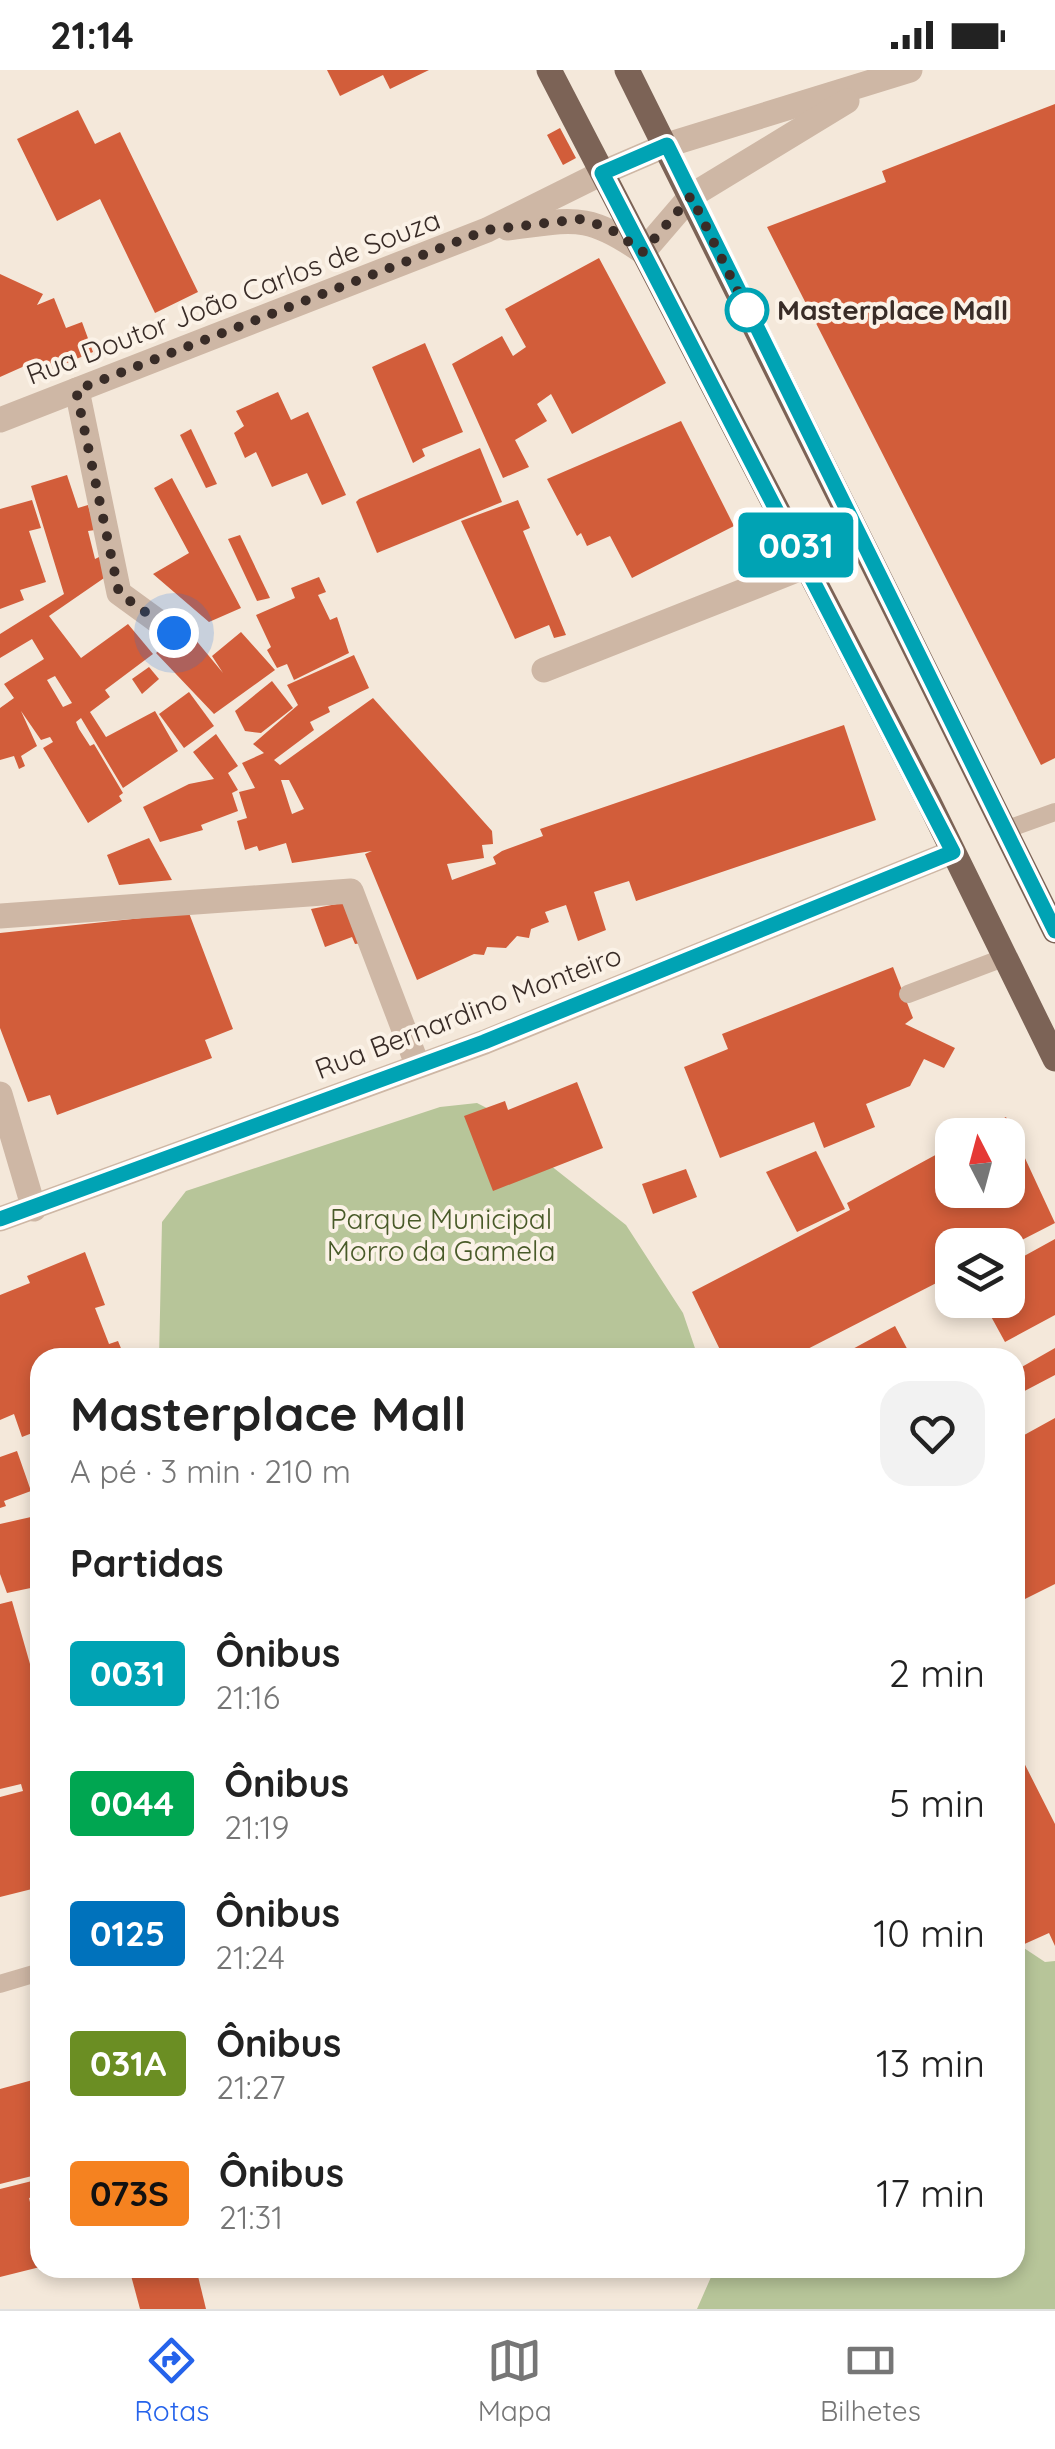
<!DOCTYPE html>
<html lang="pt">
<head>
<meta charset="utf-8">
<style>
	:root { --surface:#fff; --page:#f2f2f2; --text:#222; --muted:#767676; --line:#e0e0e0; --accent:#2563eb }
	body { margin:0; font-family:Quicksand,sans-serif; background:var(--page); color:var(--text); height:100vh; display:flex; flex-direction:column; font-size:38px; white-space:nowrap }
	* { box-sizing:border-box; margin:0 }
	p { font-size:32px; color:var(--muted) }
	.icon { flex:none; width:55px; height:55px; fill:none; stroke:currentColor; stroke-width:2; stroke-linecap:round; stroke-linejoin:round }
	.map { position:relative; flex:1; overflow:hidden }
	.sheet { position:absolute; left:30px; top:1278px; width:995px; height:930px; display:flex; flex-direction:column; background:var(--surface); border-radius:30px; box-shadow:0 5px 15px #0003 }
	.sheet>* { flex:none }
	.badge { padding:0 20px; border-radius:8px; font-size:35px; line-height:65px }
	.needle { width:65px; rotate:354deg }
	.tools { position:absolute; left:935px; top:1048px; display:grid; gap:20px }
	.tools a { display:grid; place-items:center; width:90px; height:90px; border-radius:20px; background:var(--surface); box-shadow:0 5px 15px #0003; font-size:50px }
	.you { position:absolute; width:50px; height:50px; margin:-25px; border:8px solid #fff; border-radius:50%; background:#1a73e8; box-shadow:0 0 0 15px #1a73e833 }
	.map>.badge { position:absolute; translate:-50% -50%; box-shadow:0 0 0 5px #fff }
	h2 { padding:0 40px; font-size:38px; line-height:90px }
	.round { display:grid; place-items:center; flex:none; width:105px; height:105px; border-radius:30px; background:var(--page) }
	.headline { display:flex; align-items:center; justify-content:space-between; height:170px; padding:0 40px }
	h1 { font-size:48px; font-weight:700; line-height:75px }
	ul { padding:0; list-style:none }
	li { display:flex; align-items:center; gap:30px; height:130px; padding:0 40px }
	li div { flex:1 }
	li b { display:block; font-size:38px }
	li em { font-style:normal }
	li .badge { min-width:110px; font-weight:700; text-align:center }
	.status { display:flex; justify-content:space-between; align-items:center; height:70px; padding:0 50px; background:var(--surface); direction:ltr }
	.status svg { height:28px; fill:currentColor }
	.tab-bar { display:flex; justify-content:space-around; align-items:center; height:140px; border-top:2px solid var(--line); background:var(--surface); font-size:28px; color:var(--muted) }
	.tab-bar a { display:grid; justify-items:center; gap:5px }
	.tab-bar .selected { color:var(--accent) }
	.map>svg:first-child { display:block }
</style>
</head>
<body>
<div class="status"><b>21:14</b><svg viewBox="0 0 49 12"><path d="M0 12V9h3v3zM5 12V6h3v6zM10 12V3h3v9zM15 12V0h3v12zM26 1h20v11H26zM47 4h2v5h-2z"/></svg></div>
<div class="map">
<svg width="1055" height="2239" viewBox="0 0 1055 2239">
	<rect width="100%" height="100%" fill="#f4e8da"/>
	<g fill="#b7c599">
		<path d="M477 1033 510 1050 536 1084 626 1155 683 1243 698 1287 159 1288 162 1152 186 1121 440 1037Z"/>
		<path d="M1015 1872 1045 1892 1055 1891V2239H697L715 2198H1015Z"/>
	</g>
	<g fill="#d25d3a" fill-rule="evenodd">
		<path d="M327 0H429L390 19 383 5 340 26Z"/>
		<path d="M1055 34V688L1041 695 767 157 886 112 882 101Z"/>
		<path d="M78 40 95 74 120 62 198 222 155 243 100 129 57 151 17 69Z"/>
		<path d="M560 58 576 88 563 95 547 65Z"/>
		<path d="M599 188 666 313 572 364 551 324 537 334 547 351 515 370 529 397 503 408 452 294 502 266 513 286 526 277 505 239Z"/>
		<path d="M0 204 43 224 37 235 54 228 66 258 82 252 93 282 43 303 38 290 0 307Z"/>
		<path d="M425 273 463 362 422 379 425 386 413 393 372 297Z"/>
		<path d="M278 322 291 350 308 342 346 425 322 435 307 403 272 417 256 382 245 388 234 363 244 356 236 341Z"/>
		<path d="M681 351 734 456 632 508 610 466 587 476 581 463 577 466 547 409Z"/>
		<path d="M191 359 217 414 206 418 180 365Z"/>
		<path d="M480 378 502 432 377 483 356 432 359 429Z"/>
		<path d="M67 405 78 438 88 435 95 460 88 461 95 489 101 486 107 506 49 546 81 588 128 554 153 584 105 620 110 627 90 642 106 667 155 641 178 681 123 718 81 648 76 652 79 659 90 676 94 674 123 723 119 726 122 731 88 753 43 678 53 672 50 667 41 670 21 641 37 676 21 686 25 696 19 699 14 686 0 690V638L14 628 4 614 44 589 32 569 0 588V564L64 524 31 416ZM55 606 72 633 63 637 47 610Z"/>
		<path d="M172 408 241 538 209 552 153 504 189 483 154 418Z"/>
		<path d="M32 430 41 458 29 461 46 512 20 520 24 530 0 539V439Z"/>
		<path d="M518 430 530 458 523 461 566 565 554 568 549 555 515 569 461 451Z"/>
		<path d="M240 465 270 528 257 531 228 469Z"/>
		<path d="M319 507 326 522 318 525 330 550 337 547 349 583 294 610 287 594 277 598 267 580 271 577 256 545 295 528 291 518Z"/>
		<path d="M185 557 223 603 212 586 241 562 275 600 214 644 156 583Z"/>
		<path d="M354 585 369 618 328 637 330 642 310 652 314 660 274 690 280 695 373 628 492 761 493 774 482 775 484 788 447 794 452 810 496 794 493 787 502 781 543 766 540 759 844 655 876 750 636 831 629 811 594 822 606 860 578 871 566 835 545 842 549 852 531 859 529 868 517 866 506 878 487 877 484 885 474 884 417 910 365 784 372 781 292 793 286 773 259 781 257 776 245 780 237 751 247 748 239 722 255 718 242 693 264 683 253 674 298 635 287 615ZM281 710H289L304 739 292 744Z"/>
		<path d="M149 597 159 609 142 624 132 609Z"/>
		<path d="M272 611 293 638 261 663 245 661 235 641Z"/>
		<path d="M189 622 214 656 184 678 159 644Z"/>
		<path d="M216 664 238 696 228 703 238 720 232 723 238 741 201 755 203 760 160 772 143 737 189 714 214 709 193 682Z"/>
		<path d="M149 768 172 810 119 815 107 785Z"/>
		<path d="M342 833 349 838 362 873 355 874 352 867 325 877 311 839Z"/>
		<path d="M189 843 233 959 205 970 212 988 57 1045 50 1025 28 1032 0 958V863Z"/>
		<path d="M893 897 913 948 905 954 955 978 944 998 924 989 910 1016 866 1034 875 1057 824 1078 814 1052 720 1088 684 997 728 979 722 964Z"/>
		<path d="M577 1012 603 1078 493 1121 464 1046 505 1031 508 1040Z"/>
		<path d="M1006 1047 1055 1153 1008 1177 952 1175V1205L790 1288H724L692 1222 850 1140 847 1133 952 1076V1120H1008V1065H973Z"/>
		<path d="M816 1081 845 1139 797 1162 766 1102Z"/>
		<path d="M686 1099 697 1127 653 1144 642 1114Z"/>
		<path d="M1055 1169V1245L1005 1272 982 1230H1008V1195Z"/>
		<path d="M85 1182 105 1235 95 1238 109 1274 118 1271 125 1288H40V1360L22 1367 14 1344 0 1350V1225L30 1213 27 1206Z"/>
		<path d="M895 1256 912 1288H836Z"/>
		<path d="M1055 1278V1305L1015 1326V1289L1020 1298Z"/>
		<path d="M1055 1348V1514L1015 1534V1370Z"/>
		<path d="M17 1381 31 1421 4 1431 6 1436 0 1438V1387Z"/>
		<path d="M31 1447 40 1480V1516L7 1523 0 1504V1454Z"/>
		<path d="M12 1531 40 1629V1817L0 1827V1727L23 1721 21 1714 0 1719V1534Z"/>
		<path d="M1015 1675 1055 1754V1876L1049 1863 1020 1876 1015 1865Z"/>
		<path d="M40 2008V2104L0 2114V2019Z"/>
		<path d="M40 2109V2125L29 2128 40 2173V2197L0 2207V2119Z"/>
		<path d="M129 2198H196L206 2239H140Z"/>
	</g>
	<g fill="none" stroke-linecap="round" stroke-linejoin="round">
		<g stroke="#ceb7a5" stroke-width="18">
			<path d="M1005 760 1055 742"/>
			<path d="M908 924 1003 888"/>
			<path d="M0 1914 40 1902"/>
		</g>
		<g stroke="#ceb7a5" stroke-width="25">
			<path d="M507 158C573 150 586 142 643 182"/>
			<path d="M77 320 119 523 174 563"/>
			<path d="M0 350 487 160 602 103"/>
			<path d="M544 600 807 496"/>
			<path d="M0 846 351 821 417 994"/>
			<path d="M0 1024 34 1139"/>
			<path d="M0 1149 485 972 953 782"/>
		</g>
		<g stroke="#ceb7a5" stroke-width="25">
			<path d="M602 103 667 75 910 0"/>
			<path d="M643 182 691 126 847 31"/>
		</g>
		<g stroke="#7c6356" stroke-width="25">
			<path d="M549 0 929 732 1055 989"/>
			<path d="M627 0 1055 861"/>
		</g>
	</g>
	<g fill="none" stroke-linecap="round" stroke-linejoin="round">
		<g stroke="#fff" stroke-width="22">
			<path id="line" d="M0 1149 484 972 953 782 602 103 667 75 1055 861"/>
		</g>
		<use href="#line" stroke="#00a3b4" stroke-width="15"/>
		<path stroke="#392c27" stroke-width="10" stroke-dasharray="0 18" d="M174 563 119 523 76 320 487 160 581 149 609 158 643 182 691 126 747 240"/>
	</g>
	<circle fill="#fff" stroke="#00a3b4" stroke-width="5" cx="747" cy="240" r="20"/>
	<g text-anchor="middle" stroke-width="8" stroke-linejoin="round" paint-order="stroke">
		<g font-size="28" fill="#392c27" stroke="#fbf2e7">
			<text transform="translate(233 227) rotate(-21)" y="10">Rua Doutor João Carlos de Souza</text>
			<text transform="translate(468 942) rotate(-21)" y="10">Rua Bernardino Monteiro</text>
		</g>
		<g font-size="28" font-weight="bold" fill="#392c27" stroke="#fbf2e7" text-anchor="start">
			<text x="777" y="250">Masterplace Mall</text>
		</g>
		<g font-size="28" fill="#485a28" stroke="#fbf2e7">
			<text x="441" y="1159">Parque Municipal<tspan x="441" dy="32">Morro da Gamela</tspan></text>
		</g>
	</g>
</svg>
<div class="tools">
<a><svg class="needle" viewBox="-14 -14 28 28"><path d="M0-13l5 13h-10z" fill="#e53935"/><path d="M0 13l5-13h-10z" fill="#767676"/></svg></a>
<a><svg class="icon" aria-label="layers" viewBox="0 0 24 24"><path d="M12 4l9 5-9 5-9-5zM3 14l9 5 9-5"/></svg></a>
</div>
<div class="you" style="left:174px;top:563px"></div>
<b class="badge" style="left:796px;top:475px;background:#00a3b4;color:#fff">0031</b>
<section class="sheet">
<div class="headline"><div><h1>Masterplace Mall</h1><p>A pé · 3 min · 210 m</p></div><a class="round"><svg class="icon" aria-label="heart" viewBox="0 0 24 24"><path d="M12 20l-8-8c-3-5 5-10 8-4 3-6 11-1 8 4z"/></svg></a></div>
<h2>Partidas</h2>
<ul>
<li><span class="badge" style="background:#00a3b4;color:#fff">0031</span><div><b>Ônibus</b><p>21:16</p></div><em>2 min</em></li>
<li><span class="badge" style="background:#00a651;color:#fff">0044</span><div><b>Ônibus</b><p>21:19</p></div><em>5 min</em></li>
<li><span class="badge" style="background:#0072bc;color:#fff">0125</span><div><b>Ônibus</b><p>21:24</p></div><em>10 min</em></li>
<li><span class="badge" style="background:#6b8e23;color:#fff">031A</span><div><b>Ônibus</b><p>21:27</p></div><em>13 min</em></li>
<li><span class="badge" style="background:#f58220;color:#111">073S</span><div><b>Ônibus</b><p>21:31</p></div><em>17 min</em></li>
</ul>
</section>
</div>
<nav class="tab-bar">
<a class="selected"><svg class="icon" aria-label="directions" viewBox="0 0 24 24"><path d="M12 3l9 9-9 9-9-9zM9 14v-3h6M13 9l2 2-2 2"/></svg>Rotas</a>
<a><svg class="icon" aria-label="map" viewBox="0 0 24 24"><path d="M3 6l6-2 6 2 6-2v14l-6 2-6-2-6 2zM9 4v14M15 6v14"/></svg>Mapa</a>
<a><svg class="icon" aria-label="tickets" viewBox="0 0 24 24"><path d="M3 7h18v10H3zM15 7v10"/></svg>Bilhetes</a>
</nav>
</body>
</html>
